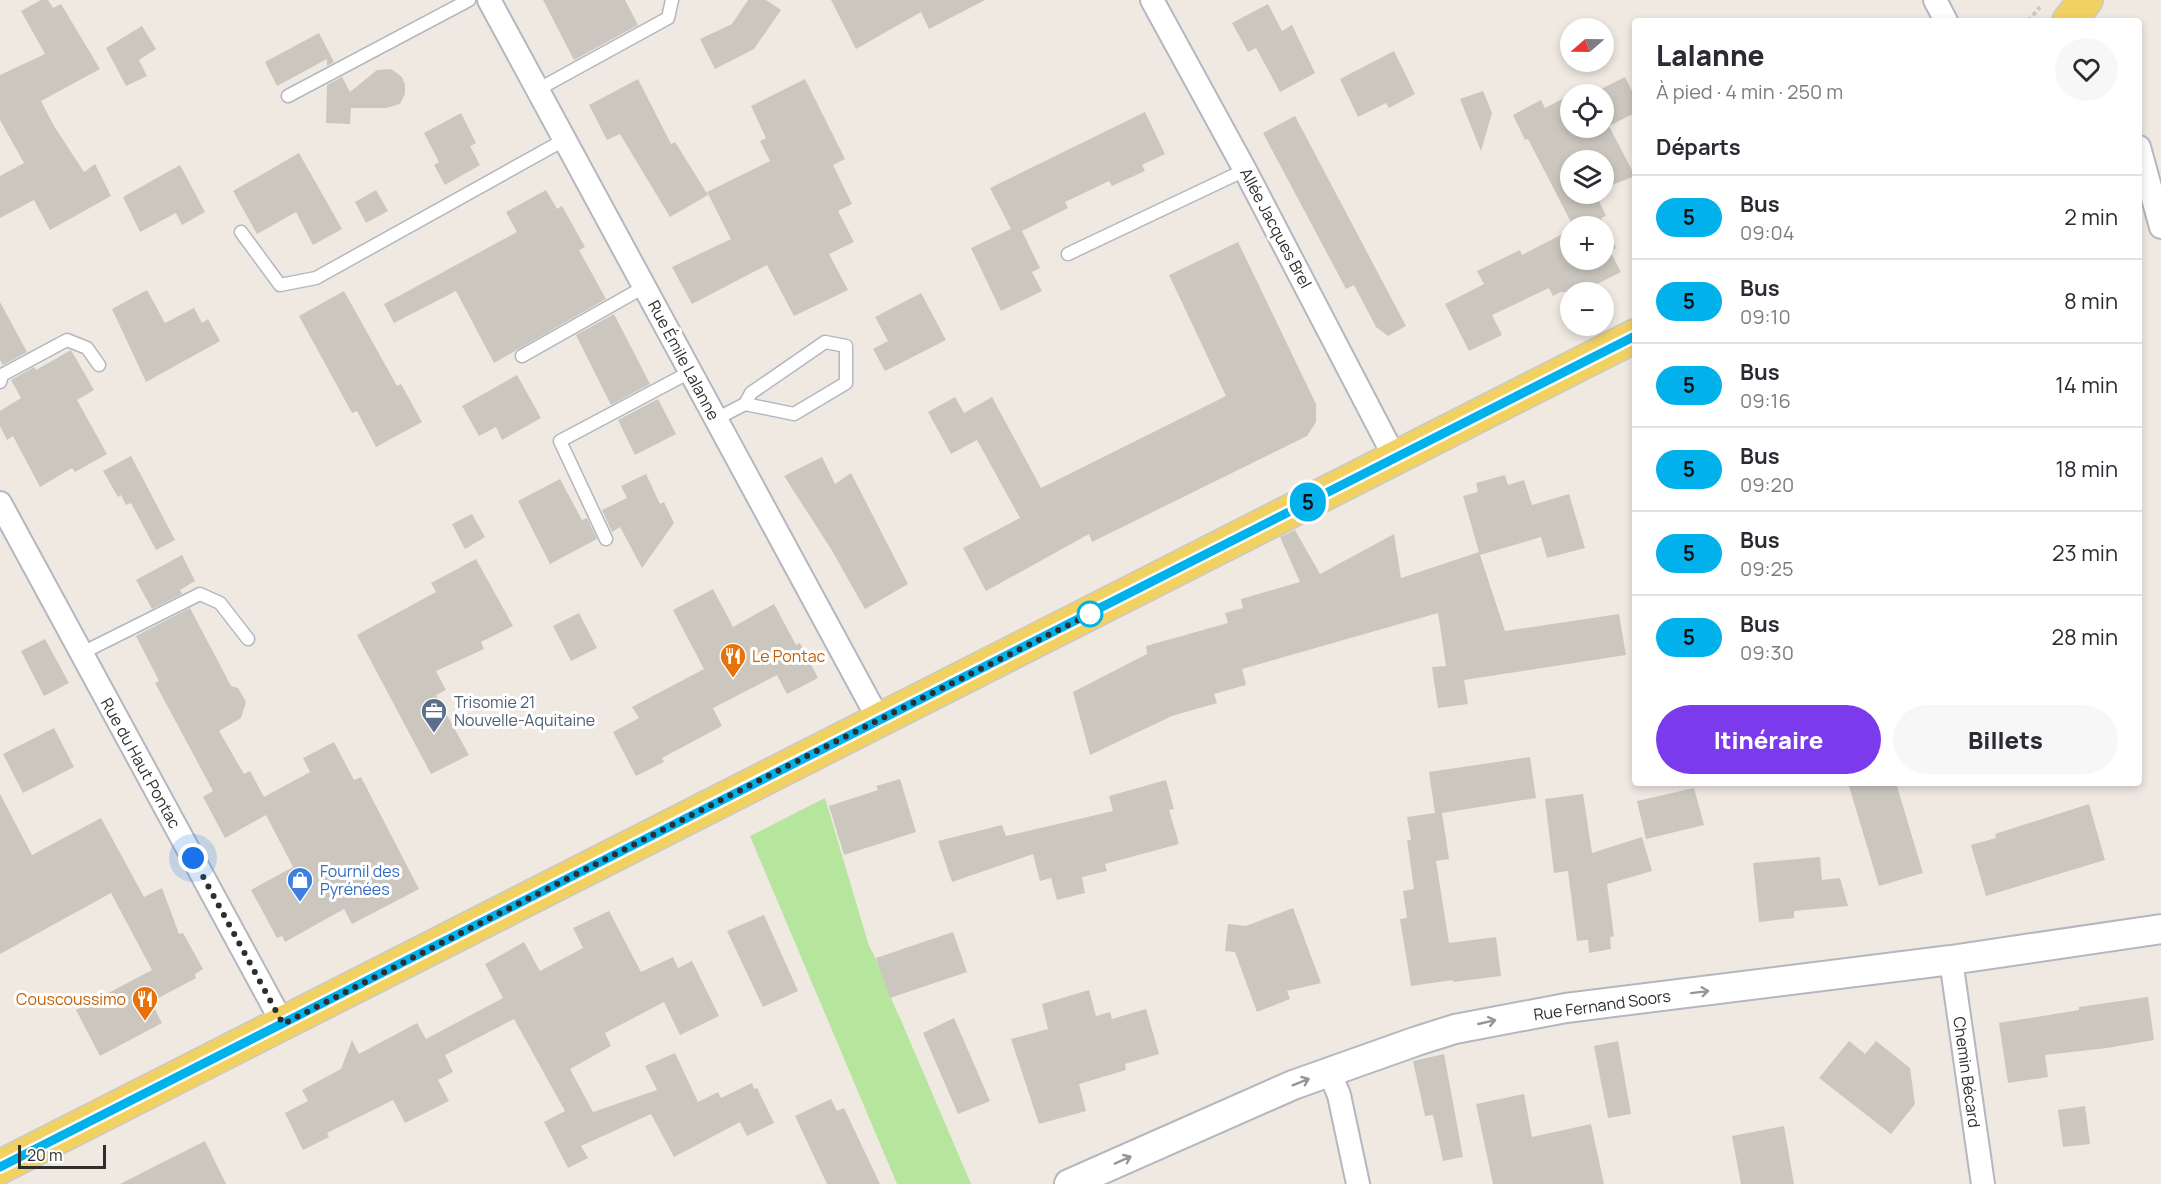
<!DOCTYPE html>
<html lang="fr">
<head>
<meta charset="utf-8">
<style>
	:root { --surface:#fff; --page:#f7f7f7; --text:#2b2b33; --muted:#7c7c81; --line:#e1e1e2; --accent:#7c3aed }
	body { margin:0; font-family:Manrope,sans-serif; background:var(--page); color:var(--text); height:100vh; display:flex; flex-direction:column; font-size:22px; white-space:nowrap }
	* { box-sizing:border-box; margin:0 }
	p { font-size:20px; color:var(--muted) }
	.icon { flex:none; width:33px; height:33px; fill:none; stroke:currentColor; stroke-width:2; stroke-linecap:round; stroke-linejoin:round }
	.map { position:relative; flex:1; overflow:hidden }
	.sheet { position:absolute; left:1632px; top:18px; width:510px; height:768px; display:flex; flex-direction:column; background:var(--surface); border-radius:6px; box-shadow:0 3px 9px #0003 }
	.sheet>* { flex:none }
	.badge { padding:0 12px; border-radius:20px; font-size:21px; line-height:39px }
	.needle { width:39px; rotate:250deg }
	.buttons { position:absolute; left:1560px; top:18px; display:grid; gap:12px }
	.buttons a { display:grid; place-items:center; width:54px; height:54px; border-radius:50%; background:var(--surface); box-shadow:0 3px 9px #0003; font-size:30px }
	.scale { position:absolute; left:18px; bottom:15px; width:88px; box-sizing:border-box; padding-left:6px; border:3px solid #2e2e2e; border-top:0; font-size:16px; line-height:21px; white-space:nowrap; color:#2e2e2e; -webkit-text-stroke:4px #fff; paint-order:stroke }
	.you { position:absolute; width:30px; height:30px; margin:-15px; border:4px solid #fff; border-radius:50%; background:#1a73e8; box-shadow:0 0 0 9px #1a73e833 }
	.map>.badge { position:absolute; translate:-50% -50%; box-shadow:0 0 0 3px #fff }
	h2 { padding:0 24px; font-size:22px; line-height:54px }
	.round { display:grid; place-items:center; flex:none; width:63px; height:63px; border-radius:32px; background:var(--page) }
	.summary { display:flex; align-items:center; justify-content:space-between; height:102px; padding:0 24px }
	h1 { font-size:28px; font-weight:800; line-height:45px }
	.action { display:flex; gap:12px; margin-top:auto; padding:12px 24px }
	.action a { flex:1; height:69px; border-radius:36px; background:var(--accent); color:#fff; font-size:24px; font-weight:800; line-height:69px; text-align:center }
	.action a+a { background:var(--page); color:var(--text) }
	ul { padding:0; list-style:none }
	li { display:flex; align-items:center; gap:18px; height:84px; padding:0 24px; border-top:2px solid var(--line) }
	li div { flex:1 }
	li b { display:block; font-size:22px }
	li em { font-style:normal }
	li .badge { min-width:66px; font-weight:700; text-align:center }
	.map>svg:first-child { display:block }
</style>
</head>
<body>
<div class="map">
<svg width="2161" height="1184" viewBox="0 0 2161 1184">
	<rect width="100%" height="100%" fill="#efe9e1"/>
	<path fill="#b6e59e" d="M825 798 869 946C883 969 888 995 900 1018L971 1184H897L750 836Z"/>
	<g fill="#cbc7bf">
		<path d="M41 0H48L53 8 61 4 100 69 41 101 54 126 84 172 95 164 111 196 50 230 34 200 0 218V176L24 163 0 120V75L45 54 21 11Z"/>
		<path d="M543 0H625L638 25 574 60Z"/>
		<path d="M748 0H766L781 10 754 49 715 69 700 39 732 24Z"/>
		<path d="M831 0H985L929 29 921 12 856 49Z"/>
		<path d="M1268 4 1282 31 1292 25 1315 73 1280 92 1256 48 1248 52 1232 23Z"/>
		<path d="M142 26 156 49 139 60 147 76 126 86 106 48Z"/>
		<path d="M319 33 334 62 327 66V59L277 86 265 62Z"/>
		<path d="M1394 51 1415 94 1389 108 1386 103 1358 117 1340 79Z"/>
		<path d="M391 69 402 77 405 85V94L400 104 386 108H351L350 124 326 123 327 85 342 77 350 92 377 70Z"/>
		<path d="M1625 77 1635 97V113L1609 126 1635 176 1604 188V160H1570V194H1596L1606 216 1601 218 1616 248 1610 251 1621 272 1581 292H1561L1553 296 1549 288 1492 315 1502 335 1469 351 1445 304 1484 284 1477 271 1520 250 1522 255 1570 230V260H1604V226H1573L1528 139 1525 140 1513 115 1541 100 1545 108 1570 95V128H1604V94H1591Z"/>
		<path d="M638 79 671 144 675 142 708 195 670 217 620 134 607 140 589 105Z"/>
		<path d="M805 79 845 159 833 165 852 204 838 211 854 242 829 254 848 290 794 316 767 265 692 304 672 267 731 239 707 192 770 161 760 141 766 138 751 106Z"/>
		<path d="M1483 91 1492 113 1481 151 1460 99Z"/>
		<path d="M1145 112 1165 154 1142 165 1145 171 1112 186 1109 181 1065 202 1068 208 1022 231 1040 268 1032 272 1042 291 1001 311 971 248 1011 229 990 188Z"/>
		<path d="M461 113 476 143 470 146 480 165 445 185 434 165 439 162 424 133Z"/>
		<path d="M1295 116 1406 326 1388 336 1376 327 1354 285 1346 289 1263 133Z"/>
		<path d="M299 153 342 229 313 245 296 212 257 234 233 191Z"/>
		<path d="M180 165 205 212 182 225 176 213 140 232 123 197Z"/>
		<path d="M376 190 388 211 366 223 355 202Z"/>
		<path d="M546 190 557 209 562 206 585 247 579 250 606 299 494 363 456 291 394 323 384 304 517 232 506 212Z"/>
		<path d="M1238 242 1316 404V422L1307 436 1092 542 1089 534 986 591 963 548 1020 518 977 440 951 454 928 412 955 397 964 413 992 397 1041 488 1226 396 1169 275Z"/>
		<path d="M147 290 165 323 194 308 202 323 208 319 220 341 146 382 112 309Z"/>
		<path d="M344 291 397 386 401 384 422 422 376 447 357 411 352 413 299 316Z"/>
		<path d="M921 293 946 340 885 371 873 349 888 341 875 317Z"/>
		<path d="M0 302 27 352 3 365 0 360Z"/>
		<path d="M614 314 650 384 611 405 576 335Z"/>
		<path d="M71 350 94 390 77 400 107 454 75 472 72 468 40 487 13 436 7 440 0 426V411L21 398 11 380 34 367 36 370Z"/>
		<path d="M517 375 541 418 502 440 496 427 479 436 462 406Z"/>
		<path d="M658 399 676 434 635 455 618 420Z"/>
		<path d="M131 456 175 540 156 550 131 503 126 505 121 495 118 497 103 471Z"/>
		<path d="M822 457 835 484 851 473 908 584 865 609 831 549 784 476Z"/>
		<path d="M646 474 660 504 664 502 674 523 642 568 620 527 612 532 602 510 627 498 621 486Z"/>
		<path d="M1505 475 1508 485 1524 480 1532 505 1569 494 1585 548 1547 558 1541 537 1480 555 1505 631 1619 614 1626 655 1464 680 1468 704 1438 708 1432 667 1446 666 1438 613 1242 669 1246 685 1214 694 1217 703 1172 716 1090 755 1073 692 1147 654 1146 646 1228 623 1225 613 1243 608 1241 599 1300 582 1280 537 1295 530 1320 574 1394 534 1401 578 1479 552 1463 496 1478 492 1476 483Z"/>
		<path d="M560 479 582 520 587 518 597 539 550 564 518 501Z"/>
		<path d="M472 514 485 537 465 549 452 524Z"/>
		<path d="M182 555 195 581 180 590 182 594 152 609 136 580Z"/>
		<path d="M476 559 513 626 481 642 484 649 436 671 446 690 436 695 469 755 431 774 357 635 436 592 431 583Z"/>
		<path d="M713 589 733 627 774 604 796 645 800 643 818 678 787 694 777 675 713 708 722 726 662 758 664 762 636 776 613 732 639 718 632 707 704 669 673 610Z"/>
		<path d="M190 608 231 686 238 688 246 702 241 718 219 731 244 774 250 771 264 797 310 772 303 758 334 742 354 780 361 777 419 889 352 924 344 909 285 942 282 936 277 938 251 890 293 867 266 815 225 838 203 797 213 791 155 683 159 681 136 636Z"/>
		<path d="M579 613 597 648 571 661 553 626Z"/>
		<path d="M45 639 69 683 44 696 21 651Z"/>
		<path d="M54 728 74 767 23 793 3 754Z"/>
		<path d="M1530 757 1536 798 1442 813 1449 859 1436 861 1449 943 1496 937 1501 976 1453 982V980L1411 986 1400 919 1407 918 1403 891 1414 889 1407 840H1411L1407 817 1435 813 1429 772Z"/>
		<path d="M900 779 916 832 844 855 829 806 878 790 876 786Z"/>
		<path d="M1166 780 1174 809 1169 810 1179 844 1105 864 1107 871 1082 877 1085 893 1057 900 1051 878 1040 881 1033 854 952 882 938 841 1002 825 1006 836 1113 811 1109 796Z"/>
		<path d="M1848 783H1896L1923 873 1879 886Z"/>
		<path d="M1694 788 1704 825 1646 839 1637 801Z"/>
		<path d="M0 794 32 855 101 818 144 897 162 888 179 934 183 933 203 969 195 974 196 978 151 1002 162 1023 100 1056 76 1010 152 970 111 893 0 954Z"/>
		<path d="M1583 794 1592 853 1642 837 1652 871 1607 884 1614 936 1610 937 1611 949 1589 953 1588 940 1577 941 1568 871 1554 873 1545 799Z"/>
		<path d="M2089 804 2105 860 1986 896 1971 845 1996 838 1995 834Z"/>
		<path d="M1820 857 1822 880 1840 878 1848 906 1794 911V918L1759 922 1753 863Z"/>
		<path d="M1293 908 1321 983 1287 991 1290 999 1257 1012 1235 952 1225 951 1228 924 1246 926Z"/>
		<path d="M609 911 641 972 673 957 678 968 692 961 719 1016 680 1035 664 1002 605 1033 611 1046 570 1069 593 1112 657 1090 645 1066 675 1053 698 1102 718 1092 721 1098 752 1083 754 1089 757 1088 774 1123 747 1136 740 1122 674 1157 651 1114 581 1146 588 1158 568 1168 544 1122 565 1111 514 1019 445 1055 453 1072 438 1080 449 1101 405 1123 393 1100 327 1133 329 1137 303 1150 285 1113 308 1101 302 1090 341 1069 352 1040 359 1054 417 1023 426 1039 503 998 485 964 524 942 540 971 583 948 573 928Z"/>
		<path d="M764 915 798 991 763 1007 727 931Z"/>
		<path d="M953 932 967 972 890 998 876 958Z"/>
		<path d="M1089 990 1096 1016 1110 1012 1112 1019 1146 1009 1159 1054 1125 1064 1126 1070 1079 1084 1086 1111 1039 1124 1011 1039 1048 1029 1042 1004Z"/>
		<path d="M2148 997 2154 1040 2107 1048 2045 1055 2048 1077 2008 1083 1999 1023 2079 1010V1007Z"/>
		<path d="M954 1018 990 1101 958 1114 923 1033Z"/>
		<path d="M1618 1041 1631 1114 1608 1118 1594 1046Z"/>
		<path d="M1849 1041 1865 1054 1876 1041 1910 1068 1915 1104 1891 1134 1819 1078Z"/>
		<path d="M1444 1054 1463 1157 1443 1161 1433 1115 1425 1116 1413 1061Z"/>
		<path d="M1524 1094 1532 1137 1591 1124 1604 1184H1493L1476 1104Z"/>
		<path d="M831 1099 837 1111 844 1108 880 1184H827L795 1116Z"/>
		<path d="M2085 1106 2090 1144 2063 1147 2058 1110Z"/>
		<path d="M1784 1126 1794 1184H1741L1732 1136Z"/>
		<path d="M205 1141 226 1184H120L193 1147Z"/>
	</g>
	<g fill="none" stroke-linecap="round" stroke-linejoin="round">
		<g stroke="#b4b7c1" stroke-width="15">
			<g id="service">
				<path d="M537 90 668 18 672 0"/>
				<path d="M288 96 469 0"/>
				<path d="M241 232 280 285 316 278 564 140"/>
				<path d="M1068 254 1245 170"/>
				<path d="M522 356 644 287"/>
				<path d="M0 382 2 375 67 340 87 348 99 365"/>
				<path d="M716 419 745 404 794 414 846 383V346L825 342 751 393 745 404"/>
				<path d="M606 539 560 441 690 372"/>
				<path d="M82 653 200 594 220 603 248 639"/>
			</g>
		</g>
		<g stroke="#b4b7c1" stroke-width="26">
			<g id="minor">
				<path d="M489 0 879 720"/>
				<path d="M1152 0 1245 170 1395 458"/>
				<path d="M1935 0 1946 21"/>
				<path d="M2139 147 2161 227"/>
				<path d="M0 503 283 1024"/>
				<path d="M1951 960 1983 1184"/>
				<path d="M1329 1071 1339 1095 1358 1184"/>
			</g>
		</g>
		<g stroke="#b4b7c1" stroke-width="32">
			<path id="tertiary" d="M1069 1184 1293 1085 1417 1041 1455 1029 1566 1008 1951 960 2161 929"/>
		</g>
		<g stroke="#c9c9c9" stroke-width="36">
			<g id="primary">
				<path d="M2069 21 2086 0"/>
				<path d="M0 1167 1635 336"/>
			</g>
		</g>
		<path stroke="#c9c9c9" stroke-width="4" stroke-dasharray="4.5 3" stroke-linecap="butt" d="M2028 21 2040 7"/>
		<use href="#service" stroke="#fff" stroke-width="12"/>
		<use href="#minor" stroke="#fff" stroke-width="22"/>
		<use href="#tertiary" stroke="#fff" stroke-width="28"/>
		<use href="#primary" stroke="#f2d163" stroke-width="33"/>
	</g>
	<defs><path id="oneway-shaft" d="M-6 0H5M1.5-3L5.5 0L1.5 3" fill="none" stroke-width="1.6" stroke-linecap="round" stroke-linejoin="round" transform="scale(1.5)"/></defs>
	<g stroke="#969696">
		<use href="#oneway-shaft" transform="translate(1700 992) rotate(-7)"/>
		<use href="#oneway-shaft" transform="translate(1487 1022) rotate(-13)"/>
		<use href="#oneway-shaft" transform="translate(1301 1082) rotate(-22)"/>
		<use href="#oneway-shaft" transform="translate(1123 1160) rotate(-24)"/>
	</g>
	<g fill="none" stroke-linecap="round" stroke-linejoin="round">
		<g stroke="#fff" stroke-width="14">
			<path id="line" d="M0 1167 1635 336"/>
		</g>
		<use href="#line" stroke="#00b1eb" stroke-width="9"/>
		<path stroke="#2e2e2e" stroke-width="6" stroke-dasharray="0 10.8" d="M193 858 283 1024 817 751 1090 614"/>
	</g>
	<defs>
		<g id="restaurant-pin" transform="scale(1.35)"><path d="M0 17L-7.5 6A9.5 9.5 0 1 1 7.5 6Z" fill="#e8710a" stroke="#fff"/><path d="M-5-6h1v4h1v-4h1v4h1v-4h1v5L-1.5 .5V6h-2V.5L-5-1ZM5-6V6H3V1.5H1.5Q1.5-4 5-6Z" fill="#fff"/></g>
		<g id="office-pin" transform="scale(1.35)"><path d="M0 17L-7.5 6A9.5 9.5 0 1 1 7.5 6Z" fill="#5c6f8a" stroke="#fff"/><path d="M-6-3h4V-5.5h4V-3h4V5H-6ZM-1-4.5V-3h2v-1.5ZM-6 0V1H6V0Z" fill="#fff"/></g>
		<g id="shop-pin" transform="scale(1.35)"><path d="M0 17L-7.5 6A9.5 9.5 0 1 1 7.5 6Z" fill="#3f7fe0" stroke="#fff"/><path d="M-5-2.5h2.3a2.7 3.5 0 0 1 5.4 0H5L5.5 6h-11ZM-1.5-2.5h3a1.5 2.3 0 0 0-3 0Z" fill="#fff"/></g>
	</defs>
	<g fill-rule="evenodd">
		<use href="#restaurant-pin" x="733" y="656"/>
		<use href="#office-pin" x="434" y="711"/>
		<use href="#shop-pin" x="300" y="880"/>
		<use href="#restaurant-pin" x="145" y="999"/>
	</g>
	<circle fill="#fff" stroke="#00b1eb" stroke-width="3" cx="1090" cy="614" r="12"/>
	<g text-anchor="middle" stroke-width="6" stroke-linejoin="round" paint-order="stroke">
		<g font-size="16" fill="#2e2e2e" stroke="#fff">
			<text transform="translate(1276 228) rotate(62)" y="6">Allée Jacques Brel</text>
			<text transform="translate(684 360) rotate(62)" y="6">Rue Émile Lalanne</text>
			<text transform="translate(141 763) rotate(61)" y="6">Rue du Haut Pontac</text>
			<text transform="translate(1602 1005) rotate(-8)" y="6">Rue Fernand Soors</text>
			<text transform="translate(1967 1072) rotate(82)" y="6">Chemin Bécard</text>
		</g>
		<g font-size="16" fill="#c56008" stroke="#fff" text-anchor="start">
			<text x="752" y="662">Le Pontac</text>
			<text x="126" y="1005" text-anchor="end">Couscoussimo</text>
		</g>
		<g font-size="16" fill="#4e5e75" stroke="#fff" text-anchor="start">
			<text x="454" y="708">Trisomie 21<tspan x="454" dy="18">Nouvelle-Aquitaine</tspan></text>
		</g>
		<g font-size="16" fill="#366cbe" stroke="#fff" text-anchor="start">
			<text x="320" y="877">Fournil des<tspan x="320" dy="18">Pyrénées</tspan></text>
		</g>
	</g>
</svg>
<div class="buttons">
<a><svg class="needle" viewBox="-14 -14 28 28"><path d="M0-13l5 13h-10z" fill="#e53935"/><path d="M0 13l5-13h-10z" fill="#7c7c81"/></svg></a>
<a><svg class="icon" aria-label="locate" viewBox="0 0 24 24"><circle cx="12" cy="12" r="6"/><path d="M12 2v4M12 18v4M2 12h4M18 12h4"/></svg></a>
<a><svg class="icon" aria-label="layers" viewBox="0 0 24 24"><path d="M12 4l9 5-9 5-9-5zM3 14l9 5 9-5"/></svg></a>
<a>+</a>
<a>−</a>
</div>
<div class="scale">20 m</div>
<div class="you" style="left:193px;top:858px"></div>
<b class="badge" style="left:1308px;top:502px;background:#00b1eb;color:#111">5</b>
<section class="sheet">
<div class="summary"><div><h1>Lalanne</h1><p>À pied · 4 min · 250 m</p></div><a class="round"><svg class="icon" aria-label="heart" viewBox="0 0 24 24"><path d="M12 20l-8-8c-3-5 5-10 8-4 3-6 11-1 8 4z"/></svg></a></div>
<h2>Départs</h2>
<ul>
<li><span class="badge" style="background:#00b1eb;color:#111">5</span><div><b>Bus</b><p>09:04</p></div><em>2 min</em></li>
<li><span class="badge" style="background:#00b1eb;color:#111">5</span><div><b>Bus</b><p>09:10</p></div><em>8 min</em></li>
<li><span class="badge" style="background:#00b1eb;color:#111">5</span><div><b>Bus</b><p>09:16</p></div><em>14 min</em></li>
<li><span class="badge" style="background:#00b1eb;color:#111">5</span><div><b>Bus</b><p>09:20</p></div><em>18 min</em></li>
<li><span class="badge" style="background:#00b1eb;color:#111">5</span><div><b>Bus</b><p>09:25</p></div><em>23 min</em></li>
<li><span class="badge" style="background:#00b1eb;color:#111">5</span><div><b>Bus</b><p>09:30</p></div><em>28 min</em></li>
</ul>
<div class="action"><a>Itinéraire</a><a>Billets</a></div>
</section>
</div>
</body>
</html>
